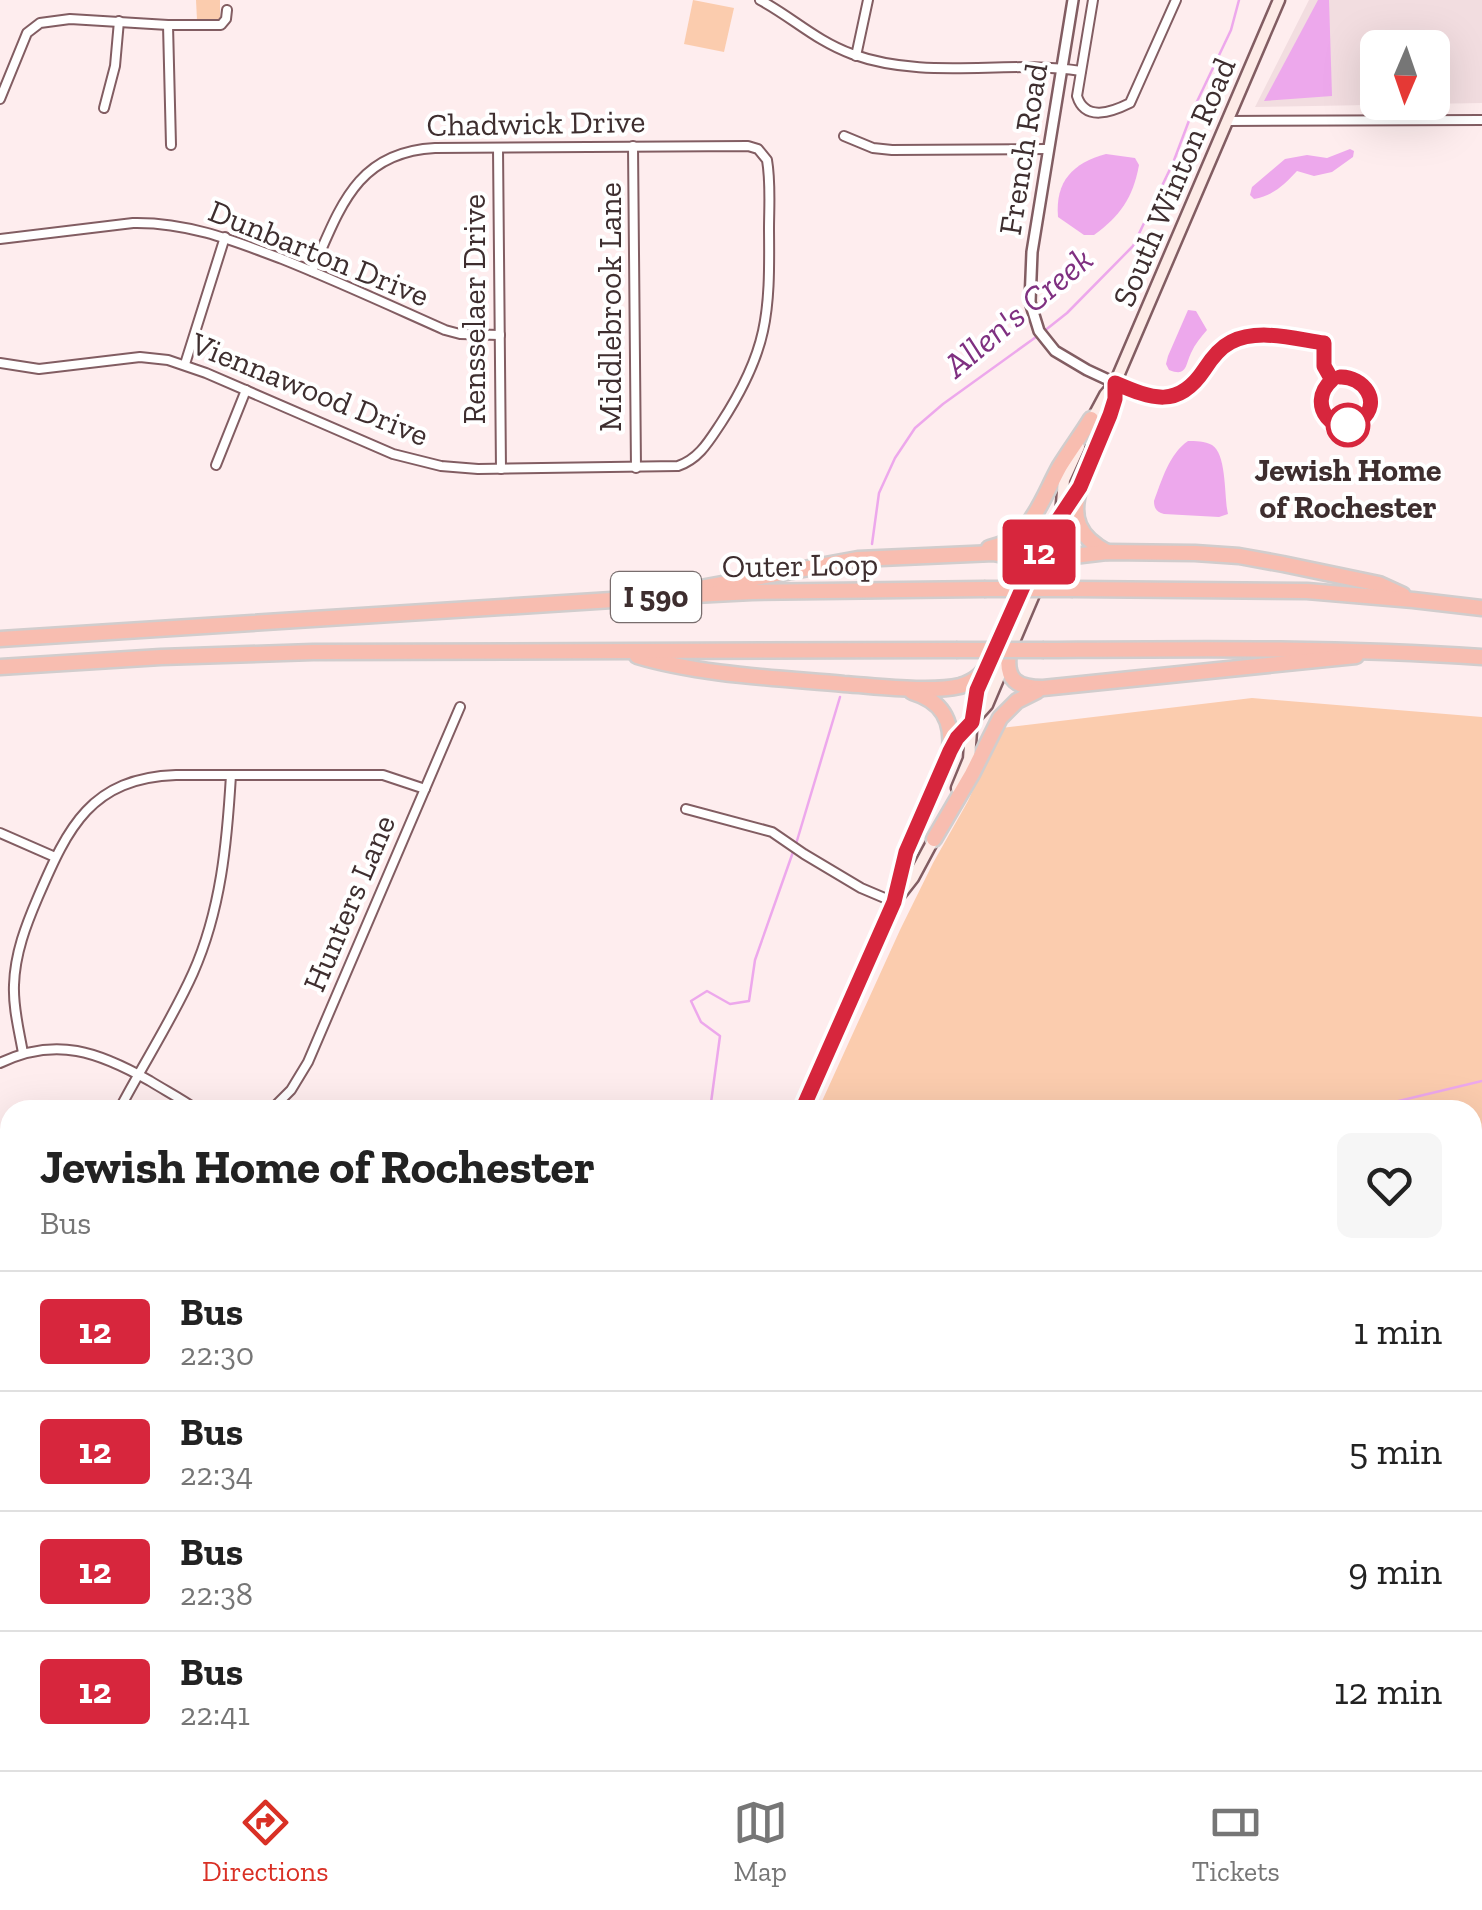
<!DOCTYPE html>
<html lang="en">
<head>
<meta charset="utf-8">
<style>
	:root { --surface:#fff; --page:#f6f6f6; --text:#222; --muted:#767676; --line:#e0e0e0; --accent:#d93025 }
	body { margin:0; font-family:"Zilla Slab",serif; background:var(--page); color:var(--text); height:100vh; display:flex; flex-direction:column; font-size:38px; white-space:nowrap }
	* { box-sizing:border-box; margin:0 }
	p { font-size:32px; color:var(--muted) }
	.icon { flex:none; width:55px; height:55px; fill:none; stroke:currentColor; stroke-width:2; stroke-linecap:round; stroke-linejoin:round }
	.map { position:relative; flex:1; overflow:hidden }
	.side { position:absolute; left:0px; top:1100px; width:1482px; height:670px; display:flex; flex-direction:column; background:var(--surface); border-radius:30px 30px 0 0; box-shadow:0 10px 40px #0002 }
	.side>* { flex:none }
	.badge { padding:0 20px; border-radius:8px; font-size:35px; line-height:65px }
	.needle { width:65px; rotate:182deg }
	.buttons { position:absolute; left:1360px; top:30px; display:grid; gap:20px }
	.buttons a { display:grid; place-items:center; width:90px; height:90px; border-radius:15px; background:var(--surface); box-shadow:0 10px 40px #0002; font-size:50px }
	.map>.badge { position:absolute; translate:-50% -50%; box-shadow:0 0 0 5px #fff }
	.round { display:grid; place-items:center; flex:none; width:105px; height:105px; border-radius:15px; background:var(--page) }
	.summary { display:flex; align-items:center; justify-content:space-between; height:170px; padding:0 40px }
	h1 { font-size:48px; font-weight:700; line-height:75px }
	ul { padding:0; list-style:none }
	li { display:flex; align-items:center; gap:30px; height:120px; padding:0 40px; border-top:2px solid var(--line) }
	li div { flex:1 }
	li b { display:block; font-size:38px }
	li em { font-style:normal }
	li .badge { min-width:110px; font-weight:700; text-align:center }
	.tab-bar { display:flex; justify-content:space-around; align-items:center; height:140px; border-top:2px solid var(--line); background:var(--surface); font-size:28px; color:var(--muted) }
	.tab-bar a { display:grid; justify-items:center; gap:5px }
	.tab-bar .current { color:var(--accent) }
	.map>svg:first-child { display:block }
</style>
</head>
<body>
<div class="map">
<svg width="1482" height="1770" viewBox="0 0 1482 1770">
	<rect width="100%" height="100%" fill="#feedee"/>
	<path fill="#f2dde0" fill-rule="evenodd" d="M1309 0H1482V103L1255 107ZM1378 48H1432V102H1378Z"/>
	<g fill="#fbccae">
		<path d="M196 0H220V19L197 20Z"/>
		<path d="M693 0 734 8 724 52 684 44Z"/>
		<path d="M1252 698 1482 717V1593L1473 1626 1472 1110H818L900 930 933 863 968 801 1001 728Z"/>
	</g>
	<g fill="#eda8ec">
		<path d="M1318 0H1329L1332 96 1264 101Z"/>
		<path d="M1350 149 1354 151 1353 157 1332 172 1314 176 1297 171C1285 184 1273 196 1254 199L1250 195 1252 187 1285 159 1307 155 1327 158Z"/>
		<path d="M1106 154 1135 158 1139 165C1133 198 1120 216 1094 235H1084L1058 217C1055 181 1073 163 1106 154Z"/>
		<path d="M1188 310 1196 311 1207 330C1201 337 1195 344 1191 353 1185 366 1187 377 1169 370L1166 364 1168 356Z"/>
		<path d="M1188 441C1195 441 1205 441 1212 445 1227 454 1224 497 1228 514L1219 517 1164 514C1157 512 1154 509 1154 501 1162 480 1169 454 1188 441Z"/>
	</g>
	<g fill="none" stroke-linecap="round" stroke-linejoin="round">
		<g stroke="#eda8ec" stroke-width="2.5">
			<path d="M1043 332 1067 313 1133 246 1173 163 1193 110 1231 30 1239 0"/>
			<path d="M872 544 879 493 895 458 915 428 943 404 1036 337"/>
			<path d="M796 844 840 697"/>
			<path d="M710 1110 720 1036 701 1022 691 1001 707 991 730 1004 749 1001 755 960 793 852"/>
			<path d="M1162 1110 1206 1102 1311 1106 1382 1105 1482 1081"/>
		</g>
		<g stroke="#825d62" stroke-width="12">
			<g id="minor">
				<path d="M760 0C792 17 816 41 852 54 927 81 1005 59 1081 71"/>
				<path d="M1093 0 1077 96C1085 122 1112 112 1130 103L1176 0"/>
				<path d="M168 25 171 145"/>
				<path d="M856 56 868 0"/>
				<path d="M0 99 27 33 40 23 70 19 168 25H221L226 19 227 10"/>
				<path d="M104 108 115 66 119 21"/>
				<path d="M1227 121 1482 120"/>
				<path d="M844 136 873 148 892 150 1048 149"/>
				<path d="M633 146 636 468"/>
				<path d="M498 148 501 469"/>
				<path d="M0 239 133 223C187 222 232 240 282 259 337 281 391 306 445 330L460 334 500 335"/>
				<path d="M0 363 39 369 140 357 168 360 206 373 393 454 441 466 478 469 678 466C699 459 709 441 721 423 768 351 770 314 769 230 769 207 771 183 767 160L758 149 748 146 435 148C356 152 340 208 312 271"/>
				<path d="M185 364 225 237"/>
				<path d="M216 465 246 390"/>
				<path d="M686 809 772 832 804 854 861 888 894 902"/>
				<path d="M0 833 55 857"/>
				<path d="M23 1053C19 1030 13 1008 14 985 15 953 26 925 38 897 68 827 91 778 176 775H383L425 789"/>
				<path d="M0 1063C56 1036 99 1052 150 1081 166 1091 182 1099 197 1110"/>
				<path d="M119 1110C143 1064 172 1020 193 973 221 910 227 843 231 775"/>
				<path d="M271 1110 291 1090 308 1062 460 707"/>
				<path d="M0 1436 10 1440"/>
				<path d="M0 1580 10 1579"/>
				<path d="M0 1627 10 1665"/>
				<path d="M252 1760V1770"/>
				<path d="M875 1760V1770"/>
				<path d="M1347 1770V1760"/>
			</g>
		</g>
		<g stroke="#825d62" stroke-width="14">
			<g id="tertiary">
				<path d="M1073 0 1032 252 1030 302 1039 331 1055 351 1087 370 1115 383"/>
				<path d="M1472 1731H1482"/>
				<path d="M0 1736H10"/>
			</g>
		</g>
		<g stroke="#825d62" stroke-width="15">
			<g id="secondary">
				<path d="M1090 423 1105 395 1115 383 1279 0"/>
				<path d="M1047 565 1059 538 1064 480 1079 447"/>
				<path d="M993 655 1044 541 1080 487 1110 415 1115 399V383"/>
				<path d="M957 788 969 759 973 702 984 674"/>
				<path d="M895 901 913 878 936 835"/>
				<path d="M802 1110 894 902 906 852 950 751 959 736 987 705 1038 585"/>
				<path d="M509 1770 514 1760"/>
			</g>
		</g>
		<g stroke="#d1cdcd" stroke-width="19">
			<g id="motorway">
				<path d="M1080 487C1070 518 1079 537 1107 552"/>
				<path d="M989 548C1032 539 1041 500 1060 466 1070 450 1081 435 1091 419"/>
				<path d="M1041 577 1051 564 1065 557 1107 552 1195 553 1239 556 1283 564 1379 584 1403 595"/>
				<path d="M695 589 858 559 994 553C1022 557 1021 573 1018 597"/>
				<path d="M1073 589 1307 591 1413 600 1482 608"/>
				<path d="M0 639 675 596 752 592 984 589"/>
				<path d="M1044 650C1190 649 1336 647 1482 657"/>
				<path d="M1009 653C1005 680 1017 688 1043 688L1356 656"/>
				<path d="M637 656C700 675 778 678 844 684 876 686 930 693 960 686 974 682 982 675 989 663"/>
				<path d="M0 667 161 657 313 652 956 650"/>
				<path d="M912 692C942 701 953 720 950 751"/>
				<path d="M934 839 972 774 1000 718 1017 701 1037 691"/>
			</g>
		</g>
		<use href="#minor" stroke="#fff" stroke-width="8"/>
		<use href="#tertiary" stroke="#fff" stroke-width="9"/>
		<use href="#secondary" stroke="#fdebe7" stroke-width="10"/>
		<use href="#motorway" stroke="#f8bdb0" stroke-width="14"/>
		<g stroke="#d1cdcd" stroke-width="19" stroke-linecap="butt">
			<g id="motorway-bridge">
				<path d="M984 589H1073"/>
				<path d="M956 650H1044"/>
			</g>
		</g>
		<use href="#motorway-bridge" stroke="#f8bdb0" stroke-width="14"/>
	</g>
	<g fill="none" stroke-linecap="round" stroke-linejoin="round">
		<g stroke="#fff" stroke-width="22">
			<path id="line" d="M802 1110 894 902 906 852 950 751 957 738 972 722 977 690 1042 544 1080 487 1110 415 1115 399V383C1152 399 1178 409 1204 370 1211 359 1219 348 1231 342 1258 328 1295 339 1324 343V366L1332 380C1304 405 1337 441 1361 420 1383 402 1363 376 1340 377"/>
		</g>
		<use href="#line" stroke="#d7263d" stroke-width="15"/>
	</g>
	<circle fill="#fff" stroke="#d7263d" stroke-width="5" cx="1348" cy="425" r="20"/>
	<g text-anchor="middle" stroke-width="8" stroke-linejoin="round" paint-order="stroke">
		<rect fill="#fff" stroke="#786d6d" stroke-width="2.5" x="611" y="572" width="90" height="50" rx="8"/>
		<g font-size="30" font-weight="bold" fill="#3e2e2f">
			<text x="656" y="607">I 590</text>
		</g>
		<g font-size="32" fill="#3e2e2f" stroke="#fff">
			<text transform="translate(536 123) rotate(-1)" y="11">Chadwick Drive</text>
			<text transform="translate(1023 149) rotate(-81)" y="11">French Road</text>
			<text transform="translate(1174 182) rotate(-67)" y="11">South Winton Road</text>
			<text transform="translate(319 253) rotate(22)" y="11">Dunbarton Drive</text>
			<text transform="translate(610 307) rotate(-90)" y="11">Middlebrook Lane</text>
			<text transform="translate(474 309) rotate(-90)" y="11">Rensselaer Drive</text>
			<text transform="translate(310 389) rotate(22)" y="11">Viennawood Drive</text>
			<text transform="translate(800 565) rotate(-1)" y="11">Outer Loop</text>
			<text transform="translate(349 903) rotate(-67)" y="11">Hunters Lane</text>
		</g>
		<g font-size="32" font-weight="bold" fill="#3e2e2f" stroke="#fff">
			<text x="1348" y="481">Jewish Home<tspan x="1348" dy="37">of Rochester</tspan></text>
		</g>
		<g font-size="35" font-style="italic" fill="#7f3081" stroke="#fff">
			<text transform="translate(1018 312) rotate(-40)" y="12">Allen's Creek</text>
		</g>
	</g>
</svg>
<div class="buttons">
<a><svg class="needle" viewBox="-14 -14 28 28"><path d="M0-13l5 13h-10z" fill="#e53935"/><path d="M0 13l5-13h-10z" fill="#767676"/></svg></a>
</div>
<b class="badge" style="left:1039px;top:552px;background:#d7263d;color:#fff">12</b>
<section class="side">
<div class="summary"><div><h1>Jewish Home of Rochester</h1><p>Bus</p></div><a class="round"><svg class="icon" aria-label="heart" viewBox="0 0 24 24"><path d="M12 20l-8-8c-3-5 5-10 8-4 3-6 11-1 8 4z"/></svg></a></div>
<ul>
<li><span class="badge" style="background:#d7263d;color:#fff">12</span><div><b>Bus</b><p>22:30</p></div><em>1 min</em></li>
<li><span class="badge" style="background:#d7263d;color:#fff">12</span><div><b>Bus</b><p>22:34</p></div><em>5 min</em></li>
<li><span class="badge" style="background:#d7263d;color:#fff">12</span><div><b>Bus</b><p>22:38</p></div><em>9 min</em></li>
<li><span class="badge" style="background:#d7263d;color:#fff">12</span><div><b>Bus</b><p>22:41</p></div><em>12 min</em></li>
</ul>
</section>
</div>
<nav class="tab-bar">
<a class="current"><svg class="icon" aria-label="directions" viewBox="0 0 24 24"><path d="M12 3l9 9-9 9-9-9zM9 14v-3h6M13 9l2 2-2 2"/></svg>Directions</a>
<a><svg class="icon" aria-label="map" viewBox="0 0 24 24"><path d="M3 6l6-2 6 2 6-2v14l-6 2-6-2-6 2zM9 4v14M15 6v14"/></svg>Map</a>
<a><svg class="icon" aria-label="tickets" viewBox="0 0 24 24"><path d="M3 7h18v10H3zM15 7v10"/></svg>Tickets</a>
</nav>
</body>
</html>
